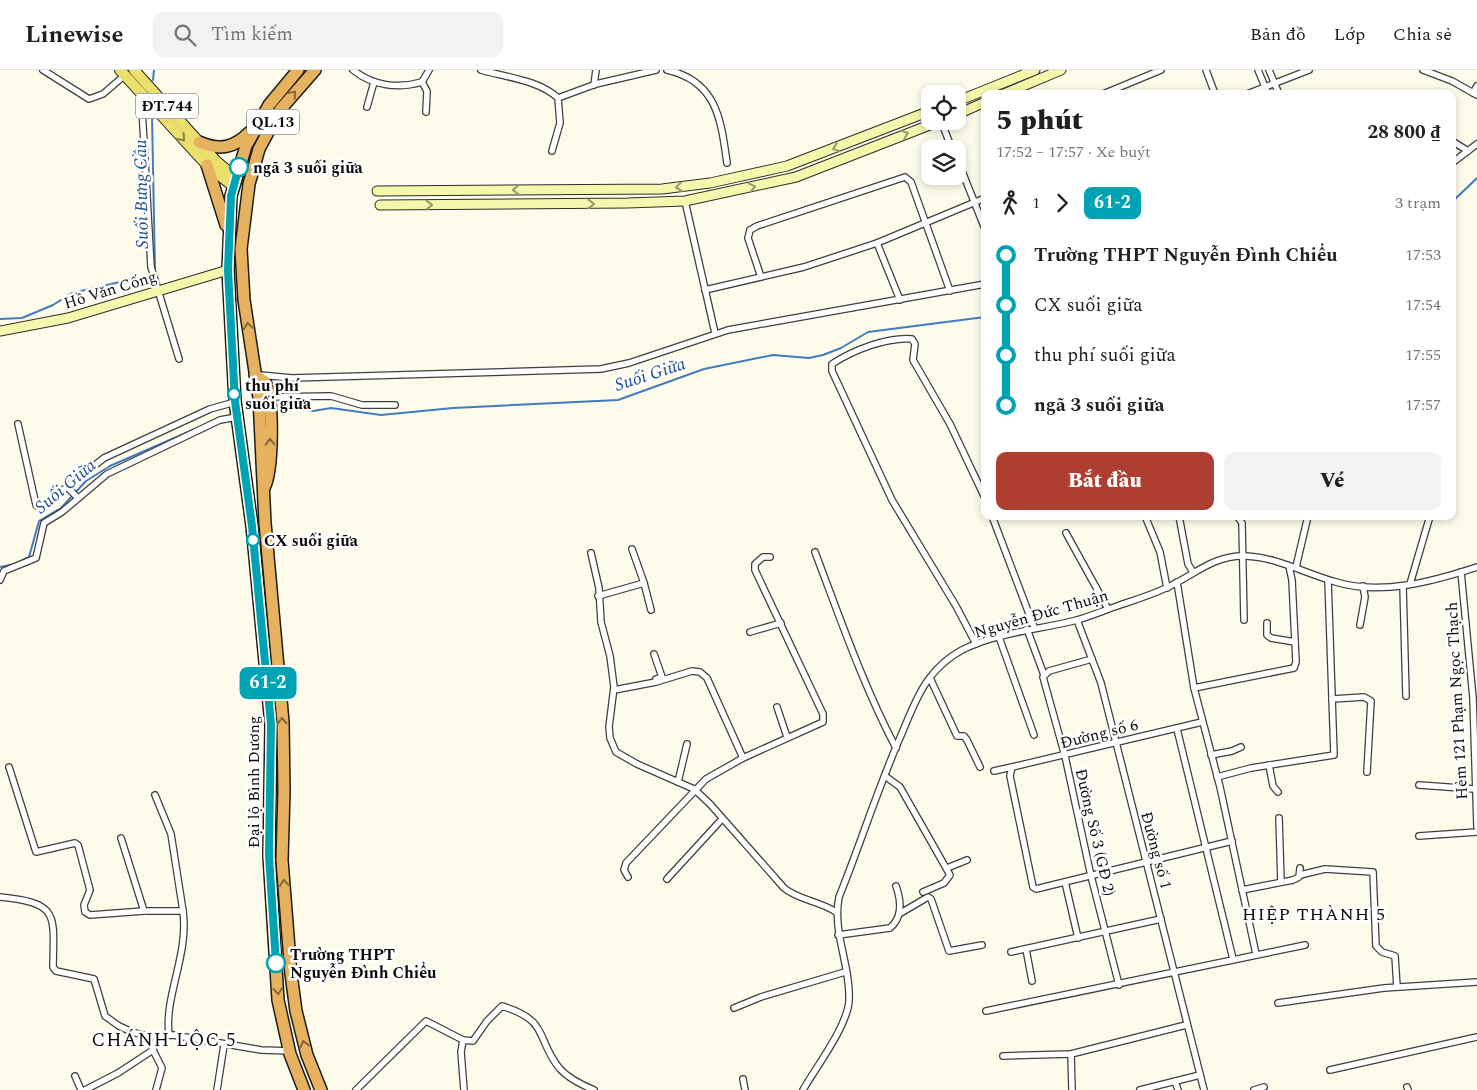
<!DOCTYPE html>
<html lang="vi">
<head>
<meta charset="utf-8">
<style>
	:root { --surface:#fff; --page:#f2f2f2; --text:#202124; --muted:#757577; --line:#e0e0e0; --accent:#ad3e31 }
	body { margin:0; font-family:Spectral,serif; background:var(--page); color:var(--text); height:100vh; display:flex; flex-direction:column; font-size:19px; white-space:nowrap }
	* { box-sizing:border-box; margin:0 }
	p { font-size:16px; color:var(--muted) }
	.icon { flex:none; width:28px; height:28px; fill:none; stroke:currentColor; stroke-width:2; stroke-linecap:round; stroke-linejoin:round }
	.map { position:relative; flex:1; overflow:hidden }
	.sheet { position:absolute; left:981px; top:20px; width:475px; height:430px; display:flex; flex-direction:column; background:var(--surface); border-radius:10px; box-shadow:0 2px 8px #0003 }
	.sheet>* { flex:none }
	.badge { padding:0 10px; border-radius:8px; font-size:18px; line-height:32px }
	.fabs { position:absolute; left:921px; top:15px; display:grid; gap:10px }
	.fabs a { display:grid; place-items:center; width:45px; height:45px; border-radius:10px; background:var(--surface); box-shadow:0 2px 8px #0003; font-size:25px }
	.map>.badge { position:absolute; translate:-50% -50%; box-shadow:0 0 0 2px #fff }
	.legs { display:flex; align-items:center; gap:8px; height:55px; padding:0 15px; font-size:16px }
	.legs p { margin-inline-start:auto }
	.head { display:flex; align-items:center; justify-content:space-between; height:85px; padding:0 15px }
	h1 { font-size:28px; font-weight:800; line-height:38px }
	.primary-button { display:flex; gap:10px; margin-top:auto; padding:10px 15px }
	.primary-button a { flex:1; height:58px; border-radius:10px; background:var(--accent); color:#fff; font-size:20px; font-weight:800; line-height:58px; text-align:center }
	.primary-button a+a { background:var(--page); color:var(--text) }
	ul { padding:0 15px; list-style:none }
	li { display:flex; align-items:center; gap:18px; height:50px; font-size:19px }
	li i { display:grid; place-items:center; width:8px; height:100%; margin:0 6px; background:currentColor }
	li i::after { content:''; width:12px; height:12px; margin:-6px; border:4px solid; border-radius:50%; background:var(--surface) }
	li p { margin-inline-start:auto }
	li:first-child i { background:linear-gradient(#0000 50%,currentColor 0) }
	li:last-child i { background:linear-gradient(currentColor 50%,#0000 0) }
	header { display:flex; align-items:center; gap:30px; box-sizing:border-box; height:70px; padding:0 25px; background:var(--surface); border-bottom:1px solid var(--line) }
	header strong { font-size:24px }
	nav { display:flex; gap:28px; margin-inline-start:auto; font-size:18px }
	.search { width:350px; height:45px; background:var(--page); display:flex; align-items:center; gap:12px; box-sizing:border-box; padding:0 18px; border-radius:10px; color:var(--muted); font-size:19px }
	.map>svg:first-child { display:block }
</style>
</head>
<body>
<header>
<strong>Linewise</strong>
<div class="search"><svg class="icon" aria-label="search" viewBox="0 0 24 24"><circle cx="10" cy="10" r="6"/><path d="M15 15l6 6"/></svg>Tìm kiếm</div>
<nav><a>Bản đồ</a><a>Lớp</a><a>Chia sẻ</a></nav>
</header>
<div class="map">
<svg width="1477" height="1020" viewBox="0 0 1477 1020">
	<rect width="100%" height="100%" fill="#fdfceb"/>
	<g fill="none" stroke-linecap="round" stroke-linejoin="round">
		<g stroke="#427bc0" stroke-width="2">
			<path d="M153 10 154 0"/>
			<path d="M152 45 155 200"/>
			<path d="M1452 132 1477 108"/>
			<path d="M0 249 22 248 53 235 72 223 133 209"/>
			<path d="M286 336 313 341 331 338 381 345 453 338 618 330 704 299 773 285 809 288 823 285 841 278 868 262 985 247"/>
			<path d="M23 490 29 487 39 451 61 438 86 411 110 396 195 359"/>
			<path d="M0 497 19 493"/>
		</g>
		<g stroke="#3e3e3e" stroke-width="8">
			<g id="street">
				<path d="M43 0 89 29 103 24 125 5"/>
				<path d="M353 0C373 16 398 19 422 12L429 0"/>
				<path d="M481 0C505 7 539 10 558 28L560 53 552 81"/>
				<path d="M667 0C717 11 721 50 727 93"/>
				<path d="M1206 0 1215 24"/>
				<path d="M1258 0 1268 24"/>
				<path d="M1269 0 1279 24"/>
				<path d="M1423 0 1452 11 1477 25"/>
				<path d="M422 12 427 21 426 42"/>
				<path d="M594 15 596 0"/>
				<path d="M1473 23 1477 16"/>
				<path d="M1103 24 1161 0"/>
				<path d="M1247 24 1309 0"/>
				<path d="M558 28 596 14 656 0"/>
				<path d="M367 37 374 12"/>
				<path d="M142 38 151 197 179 289"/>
				<path d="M941 51 952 79"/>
				<path d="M1452 71 1468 81"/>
				<path d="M958 91 985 159"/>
				<path d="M1452 93 1477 74"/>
				<path d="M685 131 715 263"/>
				<path d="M877 173 900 230"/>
				<path d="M761 207 748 168 750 160 757 156 905 107 911 112 950 221"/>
				<path d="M705 220 804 197 877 173 985 128"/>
				<path d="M260 305 292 308 601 299 629 293 728 260 985 214"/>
				<path d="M269 327 331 326 362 335H395"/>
				<path d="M18 354 36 435 40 438 104 388 210 339 235 332"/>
				<path d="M68 418 78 428"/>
				<path d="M992 446 1034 557"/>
				<path d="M1145 446 1160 482 1167 518"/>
				<path d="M1179 446 1188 494 1193 502"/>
				<path d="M1237 446 1242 453 1244 550"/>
				<path d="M1066 463 1108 539"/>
				<path d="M632 479 644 513"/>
				<path d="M815 482C840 548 863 615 896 678"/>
				<path d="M591 483 599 518 601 552 610 586 614 617 609 657 610 668 616 682 637 694 694 719 710 734 784 818C798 830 820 831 836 842"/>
				<path d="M1296 497 1308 446"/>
				<path d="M1461 502 1473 628 1477 757"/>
				<path d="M0 510 4 501 36 488 44 453 62 442 107 404 220 350 237 347"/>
				<path d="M1177 512 1194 618 1294 598 1296 592 1292 510 1289 496"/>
				<path d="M1410 514 1430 446"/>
				<path d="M1403 516 1406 626"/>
				<path d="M598 526 644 513 651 540"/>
				<path d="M1077 550 1101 613 1204 1020"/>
				<path d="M1267 553V565L1271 568 1295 572"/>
				<path d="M1360 555 1365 527 1363 516"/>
				<path d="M1027 559 1044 605"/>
				<path d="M750 562 781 553"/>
				<path d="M999 567 1034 665"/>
				<path d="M976 574 956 536 892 430 832 301V294C853 280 887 267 912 269L915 274 913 290 950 354 985 428"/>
				<path d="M654 584 662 607 656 609"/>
				<path d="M1092 589 1049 601 1043 607 1065 686 1091 806 1119 915"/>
				<path d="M930 608 957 666H964L967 670 980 697"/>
				<path d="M1194 618 1220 717 1256 884"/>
				<path d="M614 620 656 612 692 601 700 602 707 608 743 688"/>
				<path d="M1332 629 1364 627 1371 631 1367 702"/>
				<path d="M777 637 787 667"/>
				<path d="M1202 652 1012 697 1010 706 1033 817 1036 819 1232 771"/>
				<path d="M1177 659 1233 889"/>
				<path d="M1211 685 1232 681 1241 677"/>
				<path d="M1269 695 1273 716 1278 722"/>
				<path d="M9 697 36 782 75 773 78 775 90 820 84 835 85 842 90 845 144 841"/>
				<path d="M994 701 1012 697"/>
				<path d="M885 706 900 717 950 805 944 813 923 822"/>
				<path d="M1217 707 1251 698 1334 685 1328 510"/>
				<path d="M678 712 687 674"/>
				<path d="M1419 715 1475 719"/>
				<path d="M155 725 171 764 183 841"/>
				<path d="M1279 748 1281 812"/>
				<path d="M1419 766 1477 762"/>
				<path d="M121 768 144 841H183C189 885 164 926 169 965"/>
				<path d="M947 798 967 790"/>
				<path d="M1300 805 1325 799 1373 802 1376 876 1382 882 1395 886 1397 917"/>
				<path d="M628 807 624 800 626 793 706 709 743 688 823 652V644L755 500V494L763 487H770"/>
				<path d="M667 809 722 749"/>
				<path d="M1065 812 1078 868"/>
				<path d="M1242 820 1293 810 1299 807 1300 798"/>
				<path d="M0 827C59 833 54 843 53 897L56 901 94 909 105 946 119 956 132 962 147 966 173 965 261 980 290 981"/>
				<path d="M899 844 928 827 931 829 949 881 982 875"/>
				<path d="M838 865 890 858C903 847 901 830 896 816"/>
				<path d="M1026 879 1032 911"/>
				<path d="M1011 882 1161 849"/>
				<path d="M1278 933 1384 918 1477 912"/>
				<path d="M734 938 761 927 845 902"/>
				<path d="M986 941 1305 875"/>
				<path d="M153 980 162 998 156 1020"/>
				<path d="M1071 984 1072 1020"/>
				<path d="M1003 986 1071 984 1186 955"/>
				<path d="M1330 1000 1477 967"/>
				<path d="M75 1006 81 1020"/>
				<path d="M743 1009 745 1020"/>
				<path d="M1175 1011 1178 1020"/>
				<path d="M1407 1017 1408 1020"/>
				<path d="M85 1020 118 1003 153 980 157 966"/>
				<path d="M217 1020 224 975"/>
				<path d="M356 1020 426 951 463 970"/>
				<path d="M464 1020 461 982 463 970 473 971 487 951 502 936C551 951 535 969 560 999 569 1009 582 1015 594 1020"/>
				<path d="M803 1020C816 997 847 957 849 931 851 896 832 863 839 827 860 775 877 721 899 670 908 650 915 628 928 610 936 599 949 587 962 580 998 562 1038 560 1077 550 1091 546 1105 540 1120 535 1135 530 1151 525 1166 518 1193 506 1213 485 1245 486 1277 487 1306 504 1336 512 1381 526 1434 511 1477 497"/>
				<path d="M1140 1020 1200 1005"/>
				<path d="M1254 1020 1264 1017"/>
			</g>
		</g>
		<g stroke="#2d2d2d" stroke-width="11">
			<g id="secondary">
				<path d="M1004 24 1061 0"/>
				<path d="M958 31 1035 0"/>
				<path d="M958 44 985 32"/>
				<path d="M377 121 662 119 710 113 787 96 930 41"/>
				<path d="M380 135 628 133 685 131 796 107 940 51"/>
				<path d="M0 261 68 248 228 200"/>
			</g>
		</g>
		<g stroke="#1c1c1c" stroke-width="12">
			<g id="primary">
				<path d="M120 0 207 95 233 116"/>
				<path d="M134 0 216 91 235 107"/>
			</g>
		</g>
		<g stroke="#1c1c1c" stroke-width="14">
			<g id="highway">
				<path d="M298 0 269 35 246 76 231 126 228 200 235 331 252 456 271 655 269 786 278 930 290 984 304 1020"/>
				<path d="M315 0 280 40 259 79 249 114 241 179 244 230 259 328 265 453 283 652 284 721 282 790 291 904 296 941 307 985 321 1020"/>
				<path d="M199 72C220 81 234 78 250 62"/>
				<path d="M207 95 226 155"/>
				<path d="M255 305 265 312C274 329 273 401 264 418"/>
			</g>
		</g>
		<use href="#street" stroke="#fff" stroke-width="5.5"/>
		<use href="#secondary" stroke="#f4f7ac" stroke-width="9"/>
		<use href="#primary" stroke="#ece06c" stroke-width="10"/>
		<use href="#highway" stroke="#e7b25f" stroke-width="11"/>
	</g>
	<defs><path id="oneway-chevron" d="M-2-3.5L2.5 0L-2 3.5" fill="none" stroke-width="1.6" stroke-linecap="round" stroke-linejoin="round" transform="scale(1.25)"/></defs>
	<g stroke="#846739">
		<use href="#oneway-chevron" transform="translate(293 24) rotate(-50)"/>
		<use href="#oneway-chevron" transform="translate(248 256) rotate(-98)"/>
		<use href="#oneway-chevron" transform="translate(270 372) rotate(-91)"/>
		<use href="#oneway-chevron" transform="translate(282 651) rotate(-93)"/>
		<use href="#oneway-chevron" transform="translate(284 813) rotate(-96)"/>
		<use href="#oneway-chevron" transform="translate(278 921) rotate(86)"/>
		<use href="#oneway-chevron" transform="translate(304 974) rotate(-104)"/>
	</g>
	<g stroke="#97996c">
		<use href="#oneway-chevron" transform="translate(905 64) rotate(-21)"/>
		<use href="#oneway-chevron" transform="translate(836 78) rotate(159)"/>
		<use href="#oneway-chevron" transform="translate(679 117) rotate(173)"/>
		<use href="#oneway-chevron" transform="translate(752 117) rotate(-13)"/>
		<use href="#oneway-chevron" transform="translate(516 120) rotate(179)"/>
		<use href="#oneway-chevron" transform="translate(591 134)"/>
		<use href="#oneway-chevron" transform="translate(429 135)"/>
	</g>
	<use stroke="#878040" href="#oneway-chevron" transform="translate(182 68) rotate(48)"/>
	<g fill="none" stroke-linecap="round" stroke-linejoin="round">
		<g stroke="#fff" stroke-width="11">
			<path id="line-1" d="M239 97 231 126 228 200 235 331 252 456 271 654 269 786 276 893"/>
		</g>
		<use href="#line-1" stroke="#00a3b4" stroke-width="8"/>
	</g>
	<g fill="#fff" stroke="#00a3b4" stroke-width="2.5">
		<circle cx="239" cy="97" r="9"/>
		<circle cx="234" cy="324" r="6"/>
		<circle cx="253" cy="470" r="6"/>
		<circle cx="276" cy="893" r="9"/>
	</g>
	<g text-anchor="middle" stroke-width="5" stroke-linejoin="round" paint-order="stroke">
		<g fill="#fff" stroke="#545454" stroke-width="1">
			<rect x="136" y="23.5" width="62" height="25" rx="4"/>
			<rect x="247" y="39.5" width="52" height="25" rx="4"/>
		</g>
		<g font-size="15" font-weight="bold" fill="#0b0b0b">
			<text x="167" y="41">ĐT.744</text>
			<text x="273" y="57">QL.13</text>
		</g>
		<g font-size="16" font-weight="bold" fill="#0b0b0b" stroke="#fff" text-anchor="start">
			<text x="253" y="103">ngã 3 suối giữa</text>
			<text x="245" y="321">thu phí<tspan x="245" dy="18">suối giữa</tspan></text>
			<text x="264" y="476">CX suối giữa</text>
			<text x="290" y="890">Trường THPT<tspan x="290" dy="18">Nguyễn Đình Chiểu</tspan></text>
		</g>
		<g font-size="16" fill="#0b0b0b" stroke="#fff">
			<text transform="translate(110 219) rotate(-17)" y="6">Hồ Văn Cống</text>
			<text transform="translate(1041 543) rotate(-16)" y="6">Nguyễn Đức Thuận</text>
			<text transform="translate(1456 631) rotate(-93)" y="6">Hẻm 121 Phạm Ngọc Thạch</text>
			<text transform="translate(1099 663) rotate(-14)" y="6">Đường số 6</text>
			<text transform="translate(253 712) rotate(-90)" y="6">Đại lộ Bình Dương</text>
			<text transform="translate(1096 762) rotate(77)" y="6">Đường Số 3 (GĐ 2)</text>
			<text transform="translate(1157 780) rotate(75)" y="6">Đường số 1</text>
		</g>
		<g font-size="18" font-style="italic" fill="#214f90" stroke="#fff">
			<text transform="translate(141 124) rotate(-91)" y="6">Suối Bưng Cầu</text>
			<text transform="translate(650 304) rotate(-18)" y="6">Suối Giữa</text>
			<text transform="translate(65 416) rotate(-40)" y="6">Suối Giữa</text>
		</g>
		<g font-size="18" letter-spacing="1" fill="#0b0b0b" stroke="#fff">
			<text x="1314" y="850">HIỆP THÀNH 5</text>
		</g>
		<g font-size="19" letter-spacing="1" fill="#0b0b0b" stroke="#fff">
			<text x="164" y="976">CHÁNH LỘC 5</text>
		</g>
	</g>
</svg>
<div class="fabs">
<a><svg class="icon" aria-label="locate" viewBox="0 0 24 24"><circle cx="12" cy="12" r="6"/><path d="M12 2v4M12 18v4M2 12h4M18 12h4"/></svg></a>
<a><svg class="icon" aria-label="layers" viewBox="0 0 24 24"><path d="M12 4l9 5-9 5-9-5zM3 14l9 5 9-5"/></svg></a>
</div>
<b class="badge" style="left:268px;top:613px;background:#00a3b4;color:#fff">61-2</b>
<section class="sheet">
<div class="head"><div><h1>5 phút</h1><p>17:52 – 17:57 · Xe buýt</p></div><b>28 800 ₫</b></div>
<div class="legs"><svg class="icon" aria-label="walk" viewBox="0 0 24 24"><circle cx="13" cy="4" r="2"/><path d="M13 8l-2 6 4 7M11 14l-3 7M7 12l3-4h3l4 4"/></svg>1<svg class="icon" aria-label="forward" viewBox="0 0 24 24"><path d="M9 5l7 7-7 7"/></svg><b class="badge" style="background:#00a3b4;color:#fff">61-2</b><p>3 trạm</p></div>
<ul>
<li><i style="color:#00a3b4"></i><b>Trường THPT Nguyễn Đình Chiểu</b><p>17:53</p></li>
<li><i style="color:#00a3b4"></i><span>CX suối giữa</span><p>17:54</p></li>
<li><i style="color:#00a3b4"></i><span>thu phí suối giữa</span><p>17:55</p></li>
<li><i style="color:#00a3b4"></i><b>ngã 3 suối giữa</b><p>17:57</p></li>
</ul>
<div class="primary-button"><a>Bắt đầu</a><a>Vé</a></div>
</section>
</div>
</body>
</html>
